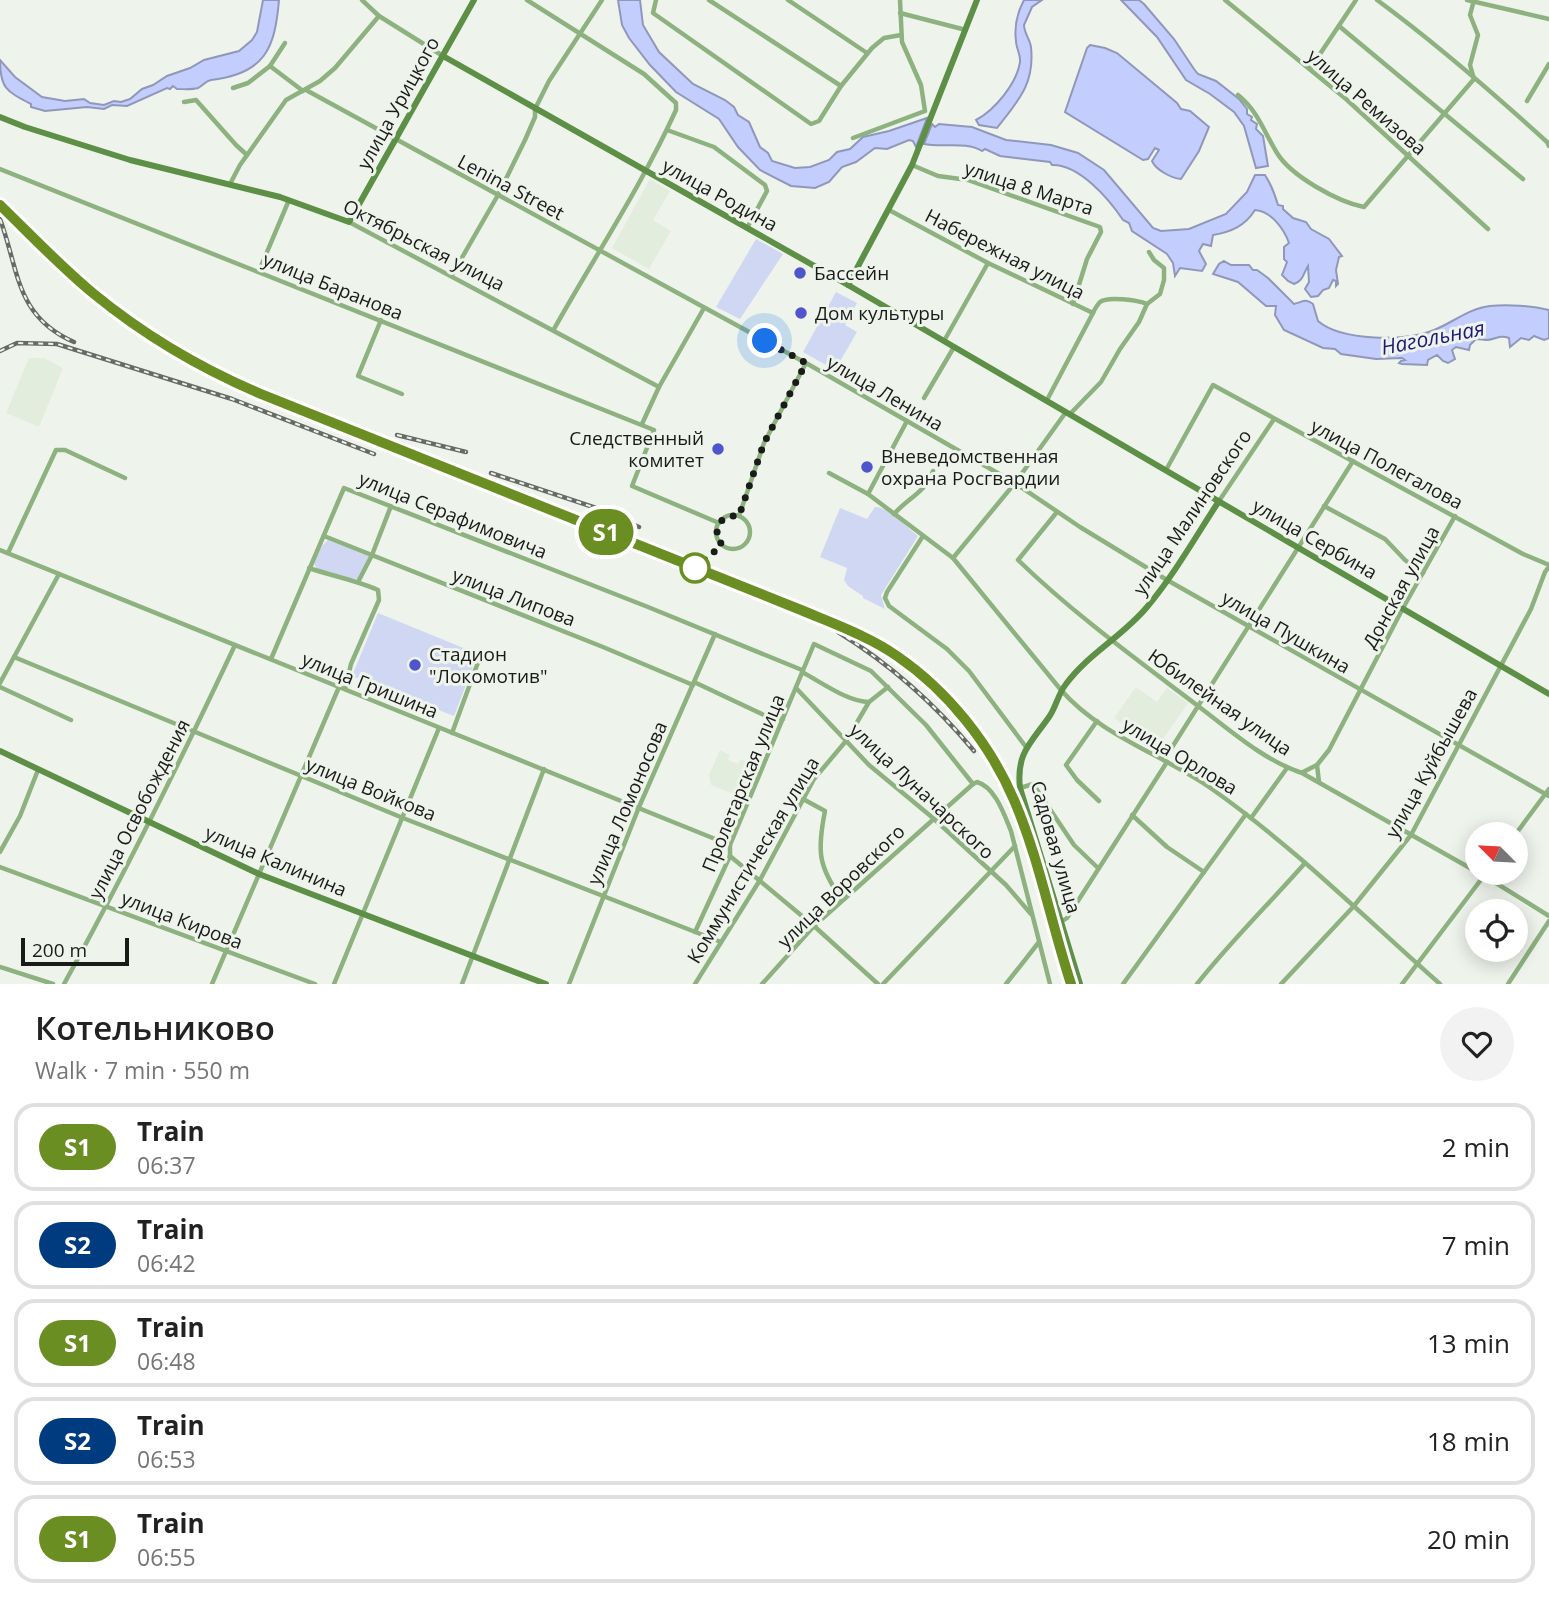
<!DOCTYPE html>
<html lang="en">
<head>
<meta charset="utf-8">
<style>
	:root { --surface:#fff; --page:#f2f2f2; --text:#222; --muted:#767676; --line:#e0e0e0 }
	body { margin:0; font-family:"Open Sans",sans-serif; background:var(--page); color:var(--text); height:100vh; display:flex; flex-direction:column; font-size:26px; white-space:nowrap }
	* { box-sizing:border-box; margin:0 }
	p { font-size:23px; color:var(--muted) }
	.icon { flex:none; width:38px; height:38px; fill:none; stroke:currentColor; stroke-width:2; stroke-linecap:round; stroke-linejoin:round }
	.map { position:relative; height:984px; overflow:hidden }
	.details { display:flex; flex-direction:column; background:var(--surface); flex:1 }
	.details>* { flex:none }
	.badge { padding:0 14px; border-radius:23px; font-size:24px; line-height:46px }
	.needle { width:46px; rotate:294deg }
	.controls { position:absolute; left:1465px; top:822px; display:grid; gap:14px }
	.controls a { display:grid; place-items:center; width:63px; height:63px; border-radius:50%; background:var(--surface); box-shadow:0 4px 18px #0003; font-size:35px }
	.scale { position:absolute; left:21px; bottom:18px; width:108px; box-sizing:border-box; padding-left:7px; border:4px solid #191b18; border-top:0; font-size:19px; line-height:24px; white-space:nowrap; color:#191b18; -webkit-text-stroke:5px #eef4ec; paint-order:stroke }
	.you { position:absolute; width:35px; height:35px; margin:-18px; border:5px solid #fff; border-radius:50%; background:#1a73e8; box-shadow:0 0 0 10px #1a73e833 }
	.map>.badge { position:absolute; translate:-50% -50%; box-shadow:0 0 0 4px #fff }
	.round { display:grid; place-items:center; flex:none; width:74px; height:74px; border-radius:37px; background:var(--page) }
	.overview { display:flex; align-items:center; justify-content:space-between; height:119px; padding:0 35px }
	h1 { font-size:33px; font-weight:600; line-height:52px }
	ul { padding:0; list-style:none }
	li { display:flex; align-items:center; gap:21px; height:88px; margin:0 14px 10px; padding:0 21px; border:4px solid var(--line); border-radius:21px }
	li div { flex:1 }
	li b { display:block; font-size:26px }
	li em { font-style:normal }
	li .badge { min-width:77px; font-weight:700; text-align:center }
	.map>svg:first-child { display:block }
</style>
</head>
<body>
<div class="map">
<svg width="1549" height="984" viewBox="0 0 1549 984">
	<rect width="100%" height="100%" fill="#eef4ec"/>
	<g fill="#e2edde">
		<path d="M650 179 670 191 653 220 671 231 649 269 612 248Z"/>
		<path d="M29 358H44L63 368 39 427 6 413Z"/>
		<path d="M1136 687 1157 702 1167 688 1188 703 1157 748 1114 718Z"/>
		<path d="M720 750 730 755 728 760 738 764 741 759 759 768 746 796 740 793 738 796 711 785 709 775Z"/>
	</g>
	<g fill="#d0d7f3">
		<path d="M756 239 783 254 740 319 716 307Z"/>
		<path d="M836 292 857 303 845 325 857 332 835 370 803 352Z"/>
		<path d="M875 507C889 507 906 527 918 536L881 595 885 609 863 598V596L848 586 844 580 847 568 820 557 840 508 867 519Z"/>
		<path d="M328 540 369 556 357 579 338 577 316 568 314 563 322 546Z"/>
		<path d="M378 613 478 654 454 716 352 676Z"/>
	</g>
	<g fill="#c3cdfe" stroke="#9098b9" stroke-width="2">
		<path d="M263 0H279C275 48 265 74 211 80 205 81 203 86 198 88 191 90 184 89 177 89L173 86 170 89 167 88 127 106 112 105 104 109 87 107 45 111 31 107V104C6 91 0 88 0 60L15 77 42 97 65 101 84 99 90 103 104 105 114 101 121 102 130 99 142 89 153 85 167 76 190 68 204 60 239 51 252 40 257 32Z"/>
		<path d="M618 0H640L643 25 659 52 693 84 725 100 734 107 738 115 749 122 760 147 768 153 772 161 795 168 810 167 829 160 837 152 850 149 863 137 889 131 927 118 916 147 913 141 909 140 887 149 875 148 856 162 842 167 829 182 815 188 791 186 760 170 738 147 719 119 676 92 650 65 629 38 622 25Z"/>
		<path d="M1024 0H1042L1032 7 1024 25C1024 33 1030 39 1031 47 1035 84 1018 101 997 128L979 125 976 120C995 110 1017 83 1020 62 1021 55 1016 48 1016 41 1014 26 1017 13 1024 0Z"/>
		<path d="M1121 0H1139L1144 4 1174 39 1194 69 1198 74 1216 81 1239 99 1247 109V114L1252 117 1251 120 1257 124 1256 129 1263 136 1268 166 1256 168 1244 126 1234 112 1210 94 1186 80 1157 37Z"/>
		<path d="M1090 45 1105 48 1117 53 1177 103 1181 109 1190 111 1209 127 1199 151 1181 179C1171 178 1156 170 1152 161L1159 150 1155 148 1148 159 1143 160 1065 112 1087 48Z"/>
		<path d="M932 124 935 127 939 124 972 127 1006 140 1051 145 1078 153 1104 170 1153 228 1161 231 1189 229 1226 214 1247 192 1255 175H1265C1271 184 1275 195 1278 205L1283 206V209L1293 218 1306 222 1311 229 1329 239 1342 256 1339 257 1336 270 1338 284 1336 286V281L1333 280 1329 288 1323 290 1318 296 1311 297 1305 289 1309 282 1308 266C1303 274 1304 280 1294 284L1288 281 1282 275 1287 262 1284 259V247L1289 243C1284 229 1271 211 1255 210 1245 226 1231 232 1213 235L1211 246 1203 244 1199 251 1206 264 1202 271 1180 268 1175 276 1173 263 1167 254 1132 231 1129 223 1123 220C1109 199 1079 164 1052 165L1050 162 1000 156 985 149 982 151C966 141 942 148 924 144Z"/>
		<path d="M1224 261 1231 265H1249L1253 270H1257L1268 278 1294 304C1303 302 1305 298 1313 304L1318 321C1341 341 1407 342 1434 330 1452 323 1470 308 1490 306 1508 304 1532 306 1549 310V338L1544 340 1534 336 1529 340 1521 338 1510 347 1509 338C1499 334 1495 340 1486 340 1483 340 1480 339 1476 339L1470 345 1469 350 1456 347 1452 350 1455 359 1448 363 1443 361 1437 355 1428 360 1427 365 1402 364 1399 363 1401 361 1405 360 1402 358 1376 359 1341 354 1335 349 1323 348 1284 330 1275 315 1276 306H1266L1238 282 1213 274 1219 264Z"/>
	</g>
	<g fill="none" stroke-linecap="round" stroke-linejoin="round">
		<g stroke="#8eb180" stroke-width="4.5">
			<path d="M362 0 379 16 443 56"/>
			<path d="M527 0 644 74 676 103V110C641 187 595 256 554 329"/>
			<path d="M656 0 653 13 811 124 819 121 841 86 872 48 884 38 901 35"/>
			<path d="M709 0 841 86"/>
			<path d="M788 0 867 53"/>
			<path d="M1225 0 1346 99 1488 229"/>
			<path d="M1377 0C1437 44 1492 92 1547 142L1549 146"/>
			<path d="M1467 0 1549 19"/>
			<path d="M900 13 966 30"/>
			<path d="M1339 26 1523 179"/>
			<path d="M270 66 285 43"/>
			<path d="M1310 69 1356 0"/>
			<path d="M233 88 248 83 270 66 303 91"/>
			<path d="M306 90 806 363 1015 483 1080 527 1167 580 1549 796"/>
			<path d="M1238 95C1258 111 1264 132 1277 153 1291 176 1338 202 1364 207L1474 79 1470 65 1478 35 1470 15 1474 0"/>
			<path d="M1527 101 1549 64"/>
			<path d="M184 102 196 100 236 145 247 155"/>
			<path d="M667 130 714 147 765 185 767 191 747 228"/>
			<path d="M853 138 925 111 921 85 902 42 900 0"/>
			<path d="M912 165 938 176 968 180 1100 227 1101 232 1087 259 1073 304"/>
			<path d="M0 169 654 430 632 486 719 523"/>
			<path d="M230 184 240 165 286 100 320 81 335 68 379 16"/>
			<path d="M889 210 988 263 1093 313C1094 310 1098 304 1100 302 1107 296 1138 300 1147 304"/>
			<path d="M349 222 659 387"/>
			<path d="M259 271 289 200"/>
			<path d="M452 275 498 195 525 140 535 117V109L549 81 602 0"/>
			<path d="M381 320 358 376 402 394"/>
			<path d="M944 341 988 263"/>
			<path d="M924 398 954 347"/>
			<path d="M1047 400 1093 313"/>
			<path d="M1070 414 1101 382 1120 349 1139 322 1147 304 1160 294 1164 280V268L1154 260 1149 252"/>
			<path d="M642 424 659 387 704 308"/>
			<path d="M1166 470 1213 385 1523 554 1549 565"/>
			<path d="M829 473 868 494 953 558 1061 690C1101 736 1164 755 1212 789 1294 847 1365 918 1440 984"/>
			<path d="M868 494 907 421"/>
			<path d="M1219 501 1274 419"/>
			<path d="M1324 506 1385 539 1405 560 1423 573"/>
			<path d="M1057 512 1018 560C1074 614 1136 659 1198 706 1230 730 1263 760 1302 773L1477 872"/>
			<path d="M894 514C908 498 926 492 933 471"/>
			<circle cx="733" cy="532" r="17"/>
			<path d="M739 516 764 443 806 363"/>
			<path d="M324 536 603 647 693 685"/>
			<path d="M923 536 887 592 885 598 889 606 947 649 969 671 1026 747"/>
			<path d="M0 550 730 845"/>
			<path d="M8 553 56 450H65L125 478"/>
			<path d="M953 558 1015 483 1066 412"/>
			<path d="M309 568C332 576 356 580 378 590L379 600 351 664 345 689"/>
			<path d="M358 582 372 555 391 506"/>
			<path d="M14 657 403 818 721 942"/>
			<path d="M271 659 344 488 648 607 802 670"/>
			<path d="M802 672C821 682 848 702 869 702"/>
			<path d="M694 682 768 717 783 719"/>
			<path d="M0 683 59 574"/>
			<path d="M0 687 71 720"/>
			<path d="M796 688 869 765 933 818 1006 885 1031 914"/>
			<path d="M1097 721 1066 765 1077 780 1099 801"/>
			<path d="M452 733 480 657"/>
			<path d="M1164 760 1353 461"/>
			<path d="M1317 765 1319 782"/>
			<path d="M1303 772 1317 765 1329 750 1403 608 1455 516"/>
			<path d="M973 784 977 782C995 787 1004 814 1011 831L1050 984"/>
			<path d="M1020 788 1033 784 1074 845 1098 868"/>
			<path d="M803 799 825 811C817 851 818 866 842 900"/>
			<path d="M1132 815 1167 847 1204 872"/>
			<path d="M1251 818 1287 768"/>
			<path d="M1515 835 1549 789"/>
			<path d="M0 852 20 816 38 770"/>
			<path d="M730 856 814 926 878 984"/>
			<path d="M0 867 315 984"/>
			<path d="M1483 875 1549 916"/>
			<path d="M1061 922 1067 918 1167 762"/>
			<path d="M695 932 730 856V845L814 644 871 671 926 725 973 784"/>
			<path d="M0 967 53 984"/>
			<path d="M64 984C125 873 181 760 235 645"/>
			<path d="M212 984 339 687"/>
			<path d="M334 984 439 728"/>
			<path d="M462 984 544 769"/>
			<path d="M569 984 639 807 715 634"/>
			<path d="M695 984 760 880 814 779 846 741 869 702 888 687"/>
			<path d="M762 984 814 926 973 784"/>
			<path d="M883 984 1015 846"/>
			<path d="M1006 984 1039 942"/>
			<path d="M1123 984 1246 814"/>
			<path d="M1197 984C1231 941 1269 904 1305 863"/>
			<path d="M1281 984 1353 907 1411 835 1531 609 1545 572 1549 567"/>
			<path d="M1402 984 1486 873"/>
			<path d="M1508 984 1549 921"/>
		</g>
		<g stroke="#5d9046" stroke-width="6">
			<path d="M443 56 848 285 1549 694"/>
			<path d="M0 117 25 127 130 160 280 197 349 222 474 0"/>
			<path d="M848 285 912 165 977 0"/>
			<path d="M0 751 259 874 546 984"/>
			<path d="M1080 984 1020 788C1016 753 1031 743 1049 717 1056 707 1058 694 1066 684 1088 654 1123 636 1147 607 1174 575 1196 536 1219 501"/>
		</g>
		<g stroke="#676a66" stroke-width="4.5">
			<g id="rail">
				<path d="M0 201C32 232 63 266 98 293 160 343 226 376 299 406L824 617C845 626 867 634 887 647 943 682 991 738 1017 800 1042 858 1054 923 1073 984"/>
				<path d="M0 219C19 270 15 316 74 342"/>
				<path d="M0 351 17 343 57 344 232 399 374 454"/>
				<path d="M397 435 466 452"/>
				<path d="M491 473 596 508 639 527"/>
				<path d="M838 632C890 664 935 704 974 751"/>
			</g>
		</g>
		<use href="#rail" stroke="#eef4ec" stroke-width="2" stroke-dasharray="5" stroke-linecap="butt"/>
	</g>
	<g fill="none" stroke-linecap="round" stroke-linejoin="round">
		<g stroke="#fff" stroke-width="16">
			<path id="line" d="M0 205C31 235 61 267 94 294 144 335 202 369 261 394L801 610C834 624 868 636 897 656 948 691 990 744 1014 800 1039 858 1051 923 1071 984"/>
		</g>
		<use href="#line" stroke="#6b8e23" stroke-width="10"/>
		<path stroke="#191b18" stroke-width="7" stroke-dasharray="0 12.6" d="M695 568 722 545 716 535 721 521 729 516H739L764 443 806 363 765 341"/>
	</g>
	<g fill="#4f56cc" stroke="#eef4ec" stroke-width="2.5">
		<circle cx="800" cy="273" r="7"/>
		<circle cx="801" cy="313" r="7"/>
		<circle cx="718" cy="449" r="7"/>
		<circle cx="867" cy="467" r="7"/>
		<circle cx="415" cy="665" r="7"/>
	</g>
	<circle fill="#fff" stroke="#6b8e23" stroke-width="3.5" cx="695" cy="568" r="14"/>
	<g text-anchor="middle" stroke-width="6" stroke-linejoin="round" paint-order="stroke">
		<g font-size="19" fill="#191b18" stroke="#eef4ec">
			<text transform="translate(1367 102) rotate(41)" y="7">улица Ремизова</text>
			<text transform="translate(398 103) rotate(-61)" y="7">улица Урицкого</text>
			<text transform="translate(511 187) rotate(28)" y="7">Lenina Street</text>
			<text transform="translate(1029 188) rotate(18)" y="7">улица 8 Марта</text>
			<text transform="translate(720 195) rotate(29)" y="7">улица Родина</text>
			<text transform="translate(424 245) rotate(27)" y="7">Октябрьская улица</text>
			<text transform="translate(1005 254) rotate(27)" y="7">Набережная улица</text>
			<text transform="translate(333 286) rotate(22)" y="7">улица Баранова</text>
			<text transform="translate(885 393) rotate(30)" y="7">улица Ленина</text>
			<text transform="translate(1387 464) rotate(28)" y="7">улица Полегалова</text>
			<text transform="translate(1192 512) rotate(-56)" y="7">улица Малиновского</text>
			<text transform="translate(453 515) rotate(22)" y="7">улица Серафимовича</text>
			<text transform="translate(1315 539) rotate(30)" y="7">улица Сербина</text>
			<text transform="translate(1401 587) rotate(-61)" y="7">Донская улица</text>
			<text transform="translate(514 597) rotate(21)" y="7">улица Липова</text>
			<text transform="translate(1286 632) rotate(30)" y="7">улица Пушкина</text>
			<text transform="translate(370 685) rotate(22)" y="7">улица Гришина</text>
			<text transform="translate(1220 702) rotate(35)" y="7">Юбилейная улица</text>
			<text transform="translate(1180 756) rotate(31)" y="7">улица Орлова</text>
			<text transform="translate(1431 763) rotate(-61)" y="7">улица Куйбышева</text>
			<text transform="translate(743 783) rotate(-68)" y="7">Пролетарская улица</text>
			<text transform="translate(371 789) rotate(22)" y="7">улица Войкова</text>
			<text transform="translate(922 791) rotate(43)" y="7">улица Луначарского</text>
			<text transform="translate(627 803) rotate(-67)" y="7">улица Ломоносова</text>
			<text transform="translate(139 809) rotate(-63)" y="7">улица Освобождения</text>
			<text transform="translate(1056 847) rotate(74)" y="7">Садовая улица</text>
			<text transform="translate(753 860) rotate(-59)" y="7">Коммунистическая улица</text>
			<text transform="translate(276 861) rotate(23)" y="7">улица Калинина</text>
			<text transform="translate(841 886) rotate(-44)" y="7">улица Воровского</text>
			<text transform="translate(182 920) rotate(21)" y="7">улица Кирова</text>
		</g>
		<g font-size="19" fill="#191b18" stroke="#eef4ec" text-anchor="start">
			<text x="814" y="280">Бассейн</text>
			<text x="815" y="320">Дом культуры</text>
			<text x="704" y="445" text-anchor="end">Следственный<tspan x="704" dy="22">комитет</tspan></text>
			<text x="881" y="463">Вневедомственная<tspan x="881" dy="22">охрана Росгвардии</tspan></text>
			<text x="429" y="661">Стадион<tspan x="429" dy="22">"Локомотив"</tspan></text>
		</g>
		<g font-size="21" font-style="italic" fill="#1f1b74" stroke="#eef4ec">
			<text transform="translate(1433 338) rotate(-11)" y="7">Нагольная</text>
		</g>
	</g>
</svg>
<div class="controls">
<a><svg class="needle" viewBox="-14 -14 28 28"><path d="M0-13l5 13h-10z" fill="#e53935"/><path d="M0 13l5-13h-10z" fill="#767676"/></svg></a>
<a><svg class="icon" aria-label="locate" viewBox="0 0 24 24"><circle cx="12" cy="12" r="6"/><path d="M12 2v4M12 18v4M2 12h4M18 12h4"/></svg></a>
</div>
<div class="scale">200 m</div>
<div class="you" style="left:765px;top:341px"></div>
<b class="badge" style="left:606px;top:532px;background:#6b8e23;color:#fff">S1</b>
</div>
<section class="details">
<div class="overview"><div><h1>Котельниково</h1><p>Walk · 7 min · 550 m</p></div><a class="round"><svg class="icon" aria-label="heart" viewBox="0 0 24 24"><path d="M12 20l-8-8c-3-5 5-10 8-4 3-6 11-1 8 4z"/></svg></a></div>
<ul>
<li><span class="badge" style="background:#6b8e23;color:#fff">S1</span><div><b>Train</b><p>06:37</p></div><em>2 min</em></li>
<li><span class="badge" style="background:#003b80;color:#fff">S2</span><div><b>Train</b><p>06:42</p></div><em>7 min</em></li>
<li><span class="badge" style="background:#6b8e23;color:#fff">S1</span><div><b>Train</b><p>06:48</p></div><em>13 min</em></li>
<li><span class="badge" style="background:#003b80;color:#fff">S2</span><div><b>Train</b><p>06:53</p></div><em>18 min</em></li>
<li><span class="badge" style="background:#6b8e23;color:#fff">S1</span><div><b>Train</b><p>06:55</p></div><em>20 min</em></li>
</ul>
</section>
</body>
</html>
